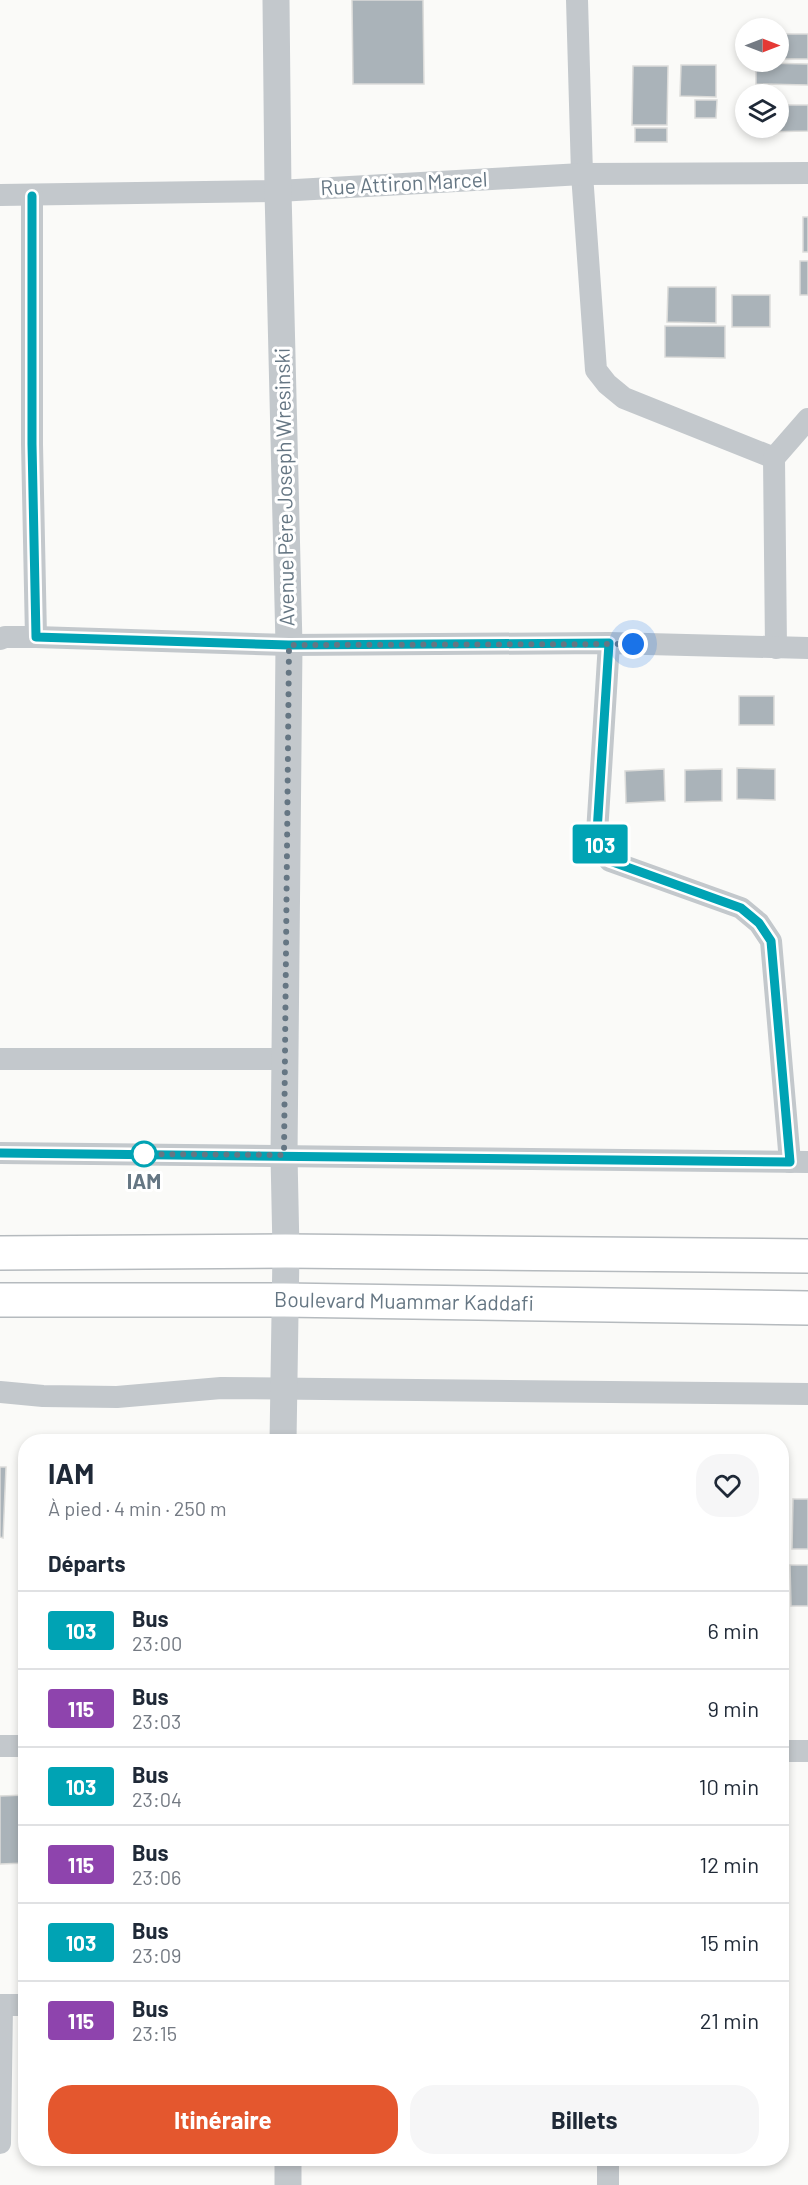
<!DOCTYPE html>
<html lang="fr">
<head>
<meta charset="utf-8">
<style>
	:root { --surface:#fff; --page:#f6f6f7; --text:#1f2937; --muted:#747a83; --line:#e0e1e3; --accent:#e4572e }
	body { margin:0; font-family:Barlow,sans-serif; background:var(--page); color:var(--text); height:100vh; display:flex; flex-direction:column; font-size:22px; white-space:nowrap }
	* { box-sizing:border-box; margin:0 }
	p { font-size:20px; color:var(--muted) }
	.icon { flex:none; width:33px; height:33px; fill:none; stroke:currentColor; stroke-width:2; stroke-linecap:round; stroke-linejoin:round }
	.map { position:relative; flex:1; overflow:hidden }
	.side { position:absolute; left:18px; top:1434px; width:771px; height:732px; display:flex; flex-direction:column; background:var(--surface); border-radius:24px; box-shadow:0 3px 9px #0003 }
	.side>* { flex:none }
	.badge { padding:0 12px; border-radius:4px; font-size:21px; line-height:39px }
	.needle { width:39px; rotate:90deg }
	.tools { position:absolute; left:735px; top:18px; display:grid; gap:12px }
	.tools a { display:grid; place-items:center; width:54px; height:54px; border-radius:50%; background:var(--surface); box-shadow:0 3px 9px #0003; font-size:30px }
	.you { position:absolute; width:30px; height:30px; margin:-15px; border:4px solid #fff; border-radius:50%; background:#1a73e8; box-shadow:0 0 0 9px #1a73e833 }
	.map>.badge { position:absolute; translate:-50% -50%; box-shadow:0 0 0 3px #fff }
	h2 { padding:0 30px; font-size:22px; line-height:54px }
	.round { display:grid; place-items:center; flex:none; width:63px; height:63px; border-radius:24px; background:var(--page) }
	.summary { display:flex; align-items:center; justify-content:space-between; height:102px; padding:0 30px }
	h1 { font-size:28px; font-weight:700; line-height:45px }
	.primary-button { display:flex; gap:12px; margin-top:auto; padding:12px 30px }
	.primary-button a { flex:1; height:69px; border-radius:24px; background:var(--accent); color:#fff; font-size:24px; font-weight:700; line-height:69px; text-align:center }
	.primary-button a+a { background:var(--page); color:var(--text) }
	ul { padding:0; list-style:none }
	li { display:flex; align-items:center; gap:18px; height:78px; padding:0 30px; border-top:2px solid var(--line) }
	li div { flex:1 }
	li b { display:block; font-size:22px }
	li em { font-style:normal }
	li .badge { min-width:66px; font-weight:700; text-align:center }
	.map>svg:first-child { display:block }
</style>
</head>
<body>
<div class="map">
<svg width="808" height="2185" viewBox="0 0 808 2185">
	<rect width="100%" height="100%" fill="#fafaf8"/>
	<g fill="#aab3b9" stroke="#dcdcda" stroke-width="1.5">
		<path d="M352 0H423L424 84H353Z"/>
		<rect x="778" y="34" width="30" height="25"/>
		<path d="M756 63 808 64V85L756 84Z"/>
		<path d="M681 65H716V97L680 96Z"/>
		<path d="M633 66H668L667 125H632Z"/>
		<path d="M695 100H717L716 118H695Z"/>
		<path d="M778 105H808V131L760 132 759 128H778Z"/>
		<rect x="635" y="128" width="32" height="14"/>
		<rect x="803" y="217" width="5" height="35"/>
		<rect x="800" y="261" width="8" height="34"/>
		<path d="M668 287H716V323L667 322Z"/>
		<rect x="732" y="295" width="38" height="32"/>
		<path d="M665 326H725V358L665 357Z"/>
		<rect x="739" y="696" width="35" height="29"/>
		<path d="M737 768 775 769V800L737 799Z"/>
		<path d="M664 769 665 801 626 803 625 771Z"/>
		<path d="M722 769V801L685 802V770Z"/>
		<path d="M0 1467H6L3 1538 0 1537Z"/>
		<path d="M793 1499H808V1549H792Z"/>
		<path d="M790 1565H808V1606H791Z"/>
		<path d="M26 1795V1863L0 1864V1796Z"/>
	</g>
	<g fill="none" stroke-linecap="round" stroke-linejoin="round">
		<g stroke="#b5babe" stroke-width="36">
			<g id="primary">
				<path d="M0 1253 286 1251 808 1256"/>
				<path id="s1" d="M0 1300H284L808 1308"/>
			</g>
		</g>
		<g stroke="#c3c8cc" stroke-width="22">
			<path d="M577 0 582 174 596 370 607 384 624 398 774 458 808 419"/>
			<path d="M0 195 278 191 582 174 808 173"/>
			<path d="M32 196V444L36 637"/>
			<path d="M774 458 776 648"/>
			<path d="M0 639 5 637H36L289 645 609 643 808 648"/>
			<path d="M609 643 597 833 600 849 610 861 741 908 759 923 771 941 790 1162"/>
			<path d="M0 1059H284"/>
			<path d="M0 1153 808 1162"/>
			<path d="M0 1392 43 1396 117 1397 221 1388 808 1394"/>
			<path d="M0 1746H26"/>
			<path d="M782 1751H808"/>
			<path d="M0 2005H26"/>
			<path d="M0 2143 2 2005"/>
			<path d="M608 2185V2158"/>
		</g>
		<g stroke="#c3c8cc" stroke-width="27">
			<path d="M276 0 278 191 289 645 284 1155 286 1251 283 1442"/>
			<path d="M288 2185V2158"/>
		</g>
		<use href="#primary" stroke="#fff" stroke-width="33"/>
	</g>
	<g fill="none" stroke-linecap="round" stroke-linejoin="round">
		<g stroke="#fff" stroke-width="14">
			<path id="line" d="M0 1153 790 1162 771 941 759 923 741 908 610 861 600 849 597 832 609 643 289 645 36 637 32 444V196"/>
		</g>
		<use href="#line" stroke="#00a3b4" stroke-width="9"/>
		<path stroke="#657683" stroke-width="6" stroke-dasharray="0 10.8" d="M144 1154H142L284 1155 289 645 633 644"/>
	</g>
	<circle fill="#fff" stroke="#00a3b4" stroke-width="3" cx="144" cy="1154" r="12"/>
	<g text-anchor="middle" stroke-width="6" stroke-linejoin="round" paint-order="stroke">
		<g font-size="21" fill="#657683" stroke="#fff">
			<text transform="translate(404 184) rotate(-3)" y="7">Rue Attiron Marcel</text>
			<text transform="translate(285 487) rotate(-91)" y="7">Avenue Père Joseph Wresinski</text>
			<text dy="7" stroke="none"><textPath href="#s1" startOffset="404">Boulevard Muammar Kaddafi</textPath></text>
		</g>
		<g font-size="21" font-weight="bold" fill="#657683" stroke="#fff">
			<text x="144" y="1189">IAM</text>
		</g>
	</g>
</svg>
<div class="tools">
<a><svg class="needle" viewBox="-14 -14 28 28"><path d="M0-13l5 13h-10z" fill="#e53935"/><path d="M0 13l5-13h-10z" fill="#747a83"/></svg></a>
<a><svg class="icon" aria-label="layers" viewBox="0 0 24 24"><path d="M12 4l9 5-9 5-9-5zM3 14l9 5 9-5"/></svg></a>
</div>
<div class="you" style="left:633px;top:644px"></div>
<b class="badge" style="left:600px;top:844px;background:#00a3b4;color:#fff">103</b>
<section class="side">
<div class="summary"><div><h1>IAM</h1><p>À pied · 4 min · 250 m</p></div><a class="round"><svg class="icon" aria-label="heart" viewBox="0 0 24 24"><path d="M12 20l-8-8c-3-5 5-10 8-4 3-6 11-1 8 4z"/></svg></a></div>
<h2>Départs</h2>
<ul>
<li><span class="badge" style="background:#00a3b4;color:#fff">103</span><div><b>Bus</b><p>23:00</p></div><em>6 min</em></li>
<li><span class="badge" style="background:#8e44ad;color:#fff">115</span><div><b>Bus</b><p>23:03</p></div><em>9 min</em></li>
<li><span class="badge" style="background:#00a3b4;color:#fff">103</span><div><b>Bus</b><p>23:04</p></div><em>10 min</em></li>
<li><span class="badge" style="background:#8e44ad;color:#fff">115</span><div><b>Bus</b><p>23:06</p></div><em>12 min</em></li>
<li><span class="badge" style="background:#00a3b4;color:#fff">103</span><div><b>Bus</b><p>23:09</p></div><em>15 min</em></li>
<li><span class="badge" style="background:#8e44ad;color:#fff">115</span><div><b>Bus</b><p>23:15</p></div><em>21 min</em></li>
</ul>
<div class="primary-button"><a>Itinéraire</a><a>Billets</a></div>
</section>
</div>
</body>
</html>
